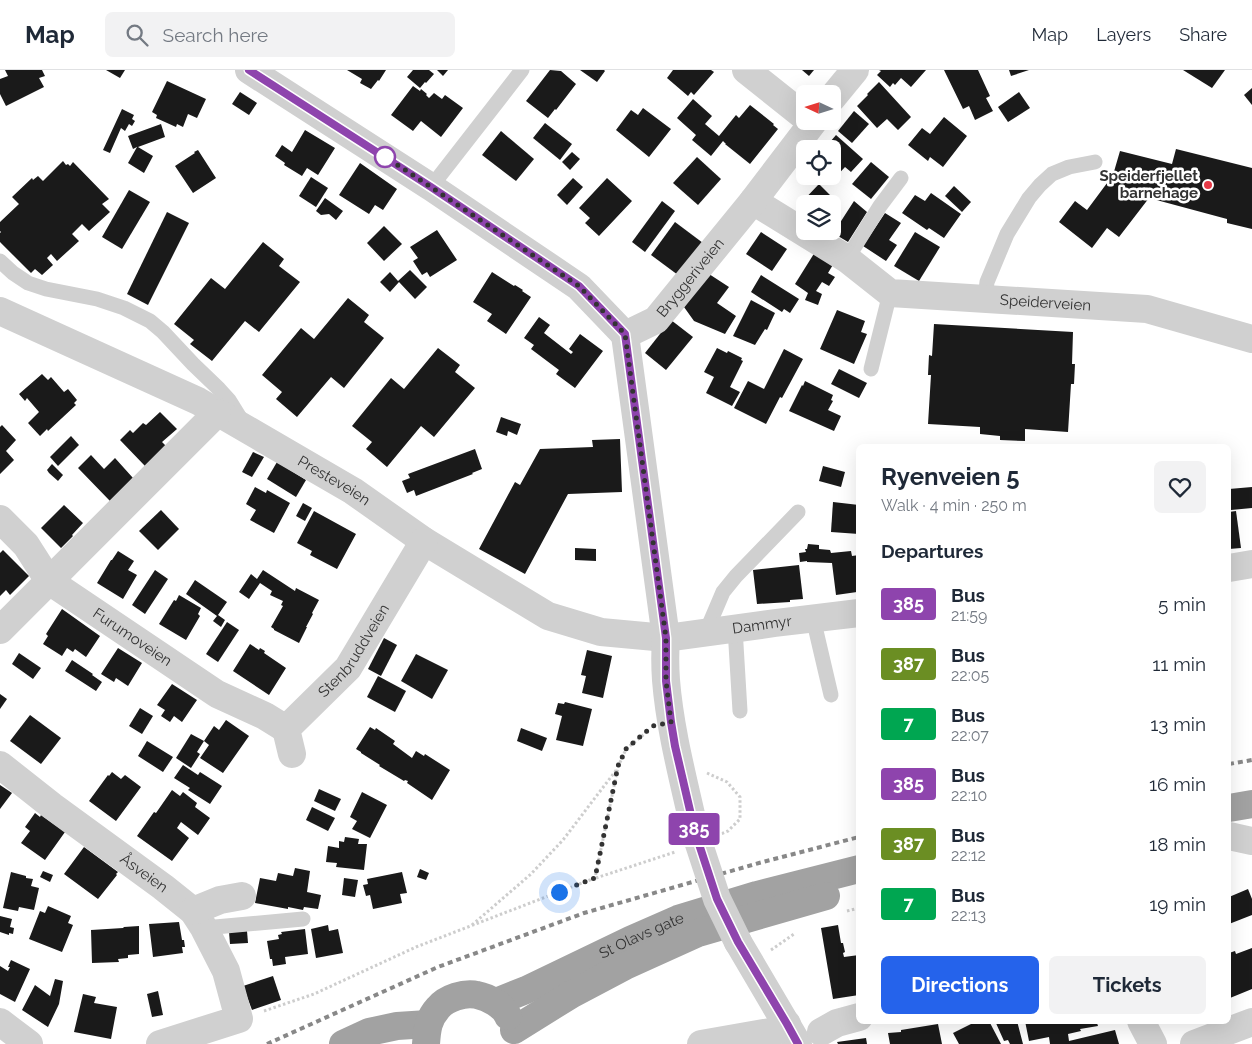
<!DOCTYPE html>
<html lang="en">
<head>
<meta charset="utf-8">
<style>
	:root { --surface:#fff; --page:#f2f2f3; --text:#1f2937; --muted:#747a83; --line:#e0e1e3; --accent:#2563eb }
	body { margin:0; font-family:Raleway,sans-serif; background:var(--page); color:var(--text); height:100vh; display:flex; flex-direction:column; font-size:19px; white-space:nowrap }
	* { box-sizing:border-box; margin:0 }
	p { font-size:16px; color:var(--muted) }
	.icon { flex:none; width:28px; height:28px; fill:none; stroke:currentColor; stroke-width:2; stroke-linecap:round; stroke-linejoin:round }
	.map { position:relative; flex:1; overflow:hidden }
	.panel { position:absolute; left:856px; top:374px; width:375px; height:580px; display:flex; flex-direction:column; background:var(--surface); border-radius:8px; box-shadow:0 5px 20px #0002 }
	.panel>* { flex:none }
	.badge { padding:0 10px; border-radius:4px; font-size:18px; line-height:32px }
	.needle { width:32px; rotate:274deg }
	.buttons { position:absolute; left:796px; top:15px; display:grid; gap:10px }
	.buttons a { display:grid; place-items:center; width:45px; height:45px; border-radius:8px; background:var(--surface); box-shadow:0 5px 20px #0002; font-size:25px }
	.you { position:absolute; width:25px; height:25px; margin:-12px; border:4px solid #fff; border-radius:50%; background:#1a73e8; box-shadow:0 0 0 8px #1a73e833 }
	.map>.badge { position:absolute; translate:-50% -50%; box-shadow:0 0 0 2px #fff }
	h2 { padding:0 25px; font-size:19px; line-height:45px }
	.round { display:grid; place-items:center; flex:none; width:52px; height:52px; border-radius:8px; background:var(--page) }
	.head { display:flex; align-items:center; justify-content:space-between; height:85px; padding:0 25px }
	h1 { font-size:24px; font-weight:700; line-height:38px }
	.action { display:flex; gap:10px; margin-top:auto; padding:10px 25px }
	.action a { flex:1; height:58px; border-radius:8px; background:var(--accent); color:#fff; font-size:20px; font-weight:700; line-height:58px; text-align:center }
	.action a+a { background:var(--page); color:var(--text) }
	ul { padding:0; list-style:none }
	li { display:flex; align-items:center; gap:15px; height:60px; padding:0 25px }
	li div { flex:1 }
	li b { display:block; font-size:19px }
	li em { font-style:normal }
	li .badge { min-width:55px; font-weight:700; text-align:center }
	header { display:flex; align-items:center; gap:30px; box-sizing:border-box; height:70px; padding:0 25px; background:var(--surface); border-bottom:1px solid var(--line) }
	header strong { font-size:24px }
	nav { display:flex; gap:28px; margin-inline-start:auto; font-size:18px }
	.search { width:350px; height:45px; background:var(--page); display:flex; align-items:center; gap:12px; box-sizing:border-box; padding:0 18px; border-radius:8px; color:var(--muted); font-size:19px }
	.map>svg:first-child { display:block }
</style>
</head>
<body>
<header>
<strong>Map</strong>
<div class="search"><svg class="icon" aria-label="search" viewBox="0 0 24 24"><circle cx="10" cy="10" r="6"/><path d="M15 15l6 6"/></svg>Search here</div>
<nav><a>Map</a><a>Layers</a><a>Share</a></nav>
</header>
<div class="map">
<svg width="1252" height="974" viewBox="0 0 1252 974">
	<rect width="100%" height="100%" fill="#fff"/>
	<g fill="#1a1a1a">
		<path d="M5 0H42L45 6 39 8 44 17 6 36 0 24V9L8 6Z"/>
		<path d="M106 0H125L120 8Z"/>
		<path d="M347 0H386L379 11 378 10 371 19 360 13 362 9Z"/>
		<path d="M413 0H429L434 4 426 13 425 12 420 18 407 7Z"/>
		<path d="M437 0H448L443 6Z"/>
		<path d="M550 0 561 1 576 14 556 40 555 39 548 48 526 31Z"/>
		<path d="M580 0H604L605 1 597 12Z"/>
		<path d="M673 0H711L714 2 694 25 691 22 688 26 667 8Z"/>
		<path d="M802 0H814L809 6Z"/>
		<path d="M879 0H926L911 17 901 8 895 15 893 13 890 17 877 5 881 1Z"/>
		<path d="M944 0H978L990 26 986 28 993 41 975 50 969 36 963 39Z"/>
		<path d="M1009 0H1029L1011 6Z"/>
		<path d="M1183 0H1225L1212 18Z"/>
		<path d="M167 11 206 29 197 48 188 44 183 57 177 54 176 57 156 48 157 45 152 42Z"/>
		<path d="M879 12 911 47 898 60 887 49 877 58 857 36 868 25 867 24Z"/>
		<path d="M413 16 420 21 421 19 427 24 426 25 429 28 434 23 442 29 445 25 463 38 441 67 421 51 413 61 391 45Z"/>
		<path d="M1252 18V35L1244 25Z"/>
		<path d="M240 22 257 33 249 45 232 34Z"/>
		<path d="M1019 22 1030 38 1008 52 998 37Z"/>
		<path d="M693 29 712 46 705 54 719 66 736 45 739 48 750 35 774 54 773 55 778 59 750 94 725 74H726L723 71 711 86 692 70 696 65 677 48Z"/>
		<path d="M643 38 671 59 649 87 616 60 631 40 638 45Z"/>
		<path d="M122 39 134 45 132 49 135 51 132 56 129 54 125 61 121 58 110 83 103 80Z"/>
		<path d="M854 41 869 54 852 73 838 61Z"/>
		<path d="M944 47 967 66 943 97 930 87 928 91 908 75 922 58 930 64Z"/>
		<path d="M545 53 572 74 560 90 533 68Z"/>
		<path d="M161 54 165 67 138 77 153 86 144 103 128 93 137 77 133 79 128 66Z"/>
		<path d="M305 60 335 78 318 105 307 98 302 106 284 95 285 93 275 86 282 75 292 82Z"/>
		<path d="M501 61 534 89 516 111 482 85Z"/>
		<path d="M836 65 863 89 851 102 845 97 832 111 827 106H832V79H824Z"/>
		<path d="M1176 79 1252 98V159L1227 153V149L1149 128 1119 167 1107 158 1092 178 1059 152 1075 131 1087 140 1113 105 1120 81 1172 94Z"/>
		<path d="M198 80 216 108 193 123 175 96 195 83 194 82Z"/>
		<path d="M572 82 580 89 570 100 562 92Z"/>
		<path d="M697 87 721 109 698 135 673 113Z"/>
		<path d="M63 91 66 95 68 94 70 96 73 92 109 129 102 134 110 142 89 161 82 154 72 164 79 171 57 191 51 184 47 188 53 195 42 205 35 199 31 203 0 172V163L1 162 0 161V152L19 134 12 127 32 108 33 110 38 106 43 111Z"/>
		<path d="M871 92 889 107 871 129 852 114Z"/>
		<path d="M360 93 397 119 383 140 375 135 369 144 339 125Z"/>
		<path d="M311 107 328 118 316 137 299 126Z"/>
		<path d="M573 108 583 117 567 135 557 125Z"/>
		<path d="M607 108 632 131 599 166 585 153 590 148 579 138Z"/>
		<path d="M819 114 834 129 830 134H805V143L798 136Z"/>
		<path d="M954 116 971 132 962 142 945 126Z"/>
		<path d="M129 120 150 132 122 179 102 167Z"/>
		<path d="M931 123 961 144 944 168 929 158 927 160 902 143 915 125 925 131Z"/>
		<path d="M325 128 343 141 336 150 329 144 321 145 316 141Z"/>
		<path d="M662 131 675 141 645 182 632 172Z"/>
		<path d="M854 131 867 142 848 172 838 166V165L834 162Z"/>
		<path d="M167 142 189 153 148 235 127 224Z"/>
		<path d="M885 143 901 153 889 170 897 175 886 191 863 176Z"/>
		<path d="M675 152 703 173 678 205 651 185Z"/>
		<path d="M384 156 402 174 384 191 367 173Z"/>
		<path d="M437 160 457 190 430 207 427 202 422 205 413 191 418 188 410 177Z"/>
		<path d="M761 162 787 179 772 201 746 184Z"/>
		<path d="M915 162 940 177 919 211 894 196Z"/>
		<path d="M263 172 284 189 279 196 300 212 259 262 245 251 212 291 190 274 194 270 174 254 211 208 225 219Z"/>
		<path d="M815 182 834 193 828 203 835 207 829 216 822 212 816 221 822 224 818 235 805 230 808 223 795 214Z"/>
		<path d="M410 200 427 217 415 229 399 212 390 222 380 212 390 202 398 211Z"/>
		<path d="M492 202 514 216 515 215 523 220 522 221 531 227 506 264 487 251 492 244 473 232Z"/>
		<path d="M709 204 729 217 717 233 736 246 725 264 694 251 684 237Z"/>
		<path d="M761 205 799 229 790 243 784 239 782 242 751 222Z"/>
		<path d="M348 228 369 245 364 252 384 268 344 318 331 307 297 347 276 329 282 322 262 305 301 258 314 269Z"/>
		<path d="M751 230 775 243 767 260 765 259 755 275 733 266Z"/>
		<path d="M837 240 865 251 861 262 867 264 854 294 820 279Z"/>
		<path d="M539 247 550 255 544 263 571 284 573 282 569 279 580 264 603 281 575 318 556 304 559 300 531 279 534 275 524 268Z"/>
		<path d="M671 250 693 267 666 300 645 283Z"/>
		<path d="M934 254 1073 262 1072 294H1075L1074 314H1071L1068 362 1025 359V371L1000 370V366L980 364V357L928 354 931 305H928L929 285 932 286Z"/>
		<path d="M438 278 460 295 455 302 475 318 434 367 421 356 387 397 366 379 372 372 352 356 391 308 404 319Z"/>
		<path d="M717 278 727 283 728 281 742 288 741 290 743 291 730 317 740 322 732 336 706 323 714 307 704 302Z"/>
		<path d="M784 279 803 289 782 328 780 327 766 354 734 338 748 311 764 319Z"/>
		<path d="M839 299 867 313 859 328 831 314Z"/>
		<path d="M42 304 48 310 51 307 64 322 68 319 77 330 74 333 76 335 48 361 47 359 40 366 28 353 39 342 27 328 25 331 19 324Z"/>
		<path d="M805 311 833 325 831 330 833 331 828 340 841 346 834 361 789 341 802 315 803 316Z"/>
		<path d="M160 342 177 359 162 372 166 376 145 396 120 370 130 360 133 363 143 353 146 355Z"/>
		<path d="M501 347 521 354 517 365 508 361 507 366 496 362Z"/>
		<path d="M2 355 16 370 6 381 14 390 0 404V357Z"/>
		<path d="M71 366 79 375 58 396 50 387Z"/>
		<path d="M620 369 622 422 568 424 525 504 479 479 515 412 520 415 540 379 593 377 592 370Z"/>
		<path d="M475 379 482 399 472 403 473 404 416 426 414 420 407 423 402 411 410 408 408 404Z"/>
		<path d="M253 382 264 387 252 407 242 402Z"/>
		<path d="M91 385 104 399 115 388 133 408 110 431 78 398Z"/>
		<path d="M277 392 306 410 296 427 267 409Z"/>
		<path d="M52 394 63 405 58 411 49 403 47 400Z"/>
		<path d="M823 396 845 402 841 417 819 411Z"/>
		<path d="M255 417 266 423 267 420 290 433 274 463 250 450 256 440 246 434Z"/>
		<path d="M1252 417V438L1231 440V437L1229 438V419Z"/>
		<path d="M833 432 859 435V464L831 462Z"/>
		<path d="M303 433 312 438 305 451 296 446Z"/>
		<path d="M64 435 83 453 72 465 73 466 61 478 41 458Z"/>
		<path d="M161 440 179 459 158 480 139 461Z"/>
		<path d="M314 441 356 464 337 499 310 485 312 481 297 473Z"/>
		<path d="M1236 441 1241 478 1229 479V442Z"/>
		<path d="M808 474 819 475V479L830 480 831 483 851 481 852 486 859 485V525H857V522L836 525 832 493 807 492V491L800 492 799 483 806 482 805 479H807Z"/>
		<path d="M575 478 596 479V491L575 490Z"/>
		<path d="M3 480 29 506 10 525 6 520 0 526V483Z"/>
		<path d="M118 481 134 491 128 500 137 505 123 529 97 513 111 490H112Z"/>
		<path d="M799 495 803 529 790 530V532L757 534 753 500Z"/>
		<path d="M155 500 168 509 145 544 132 535Z"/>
		<path d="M263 500 295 521 296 518 319 530 312 543 313 544 306 557H307L299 573 274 560V559L271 557 283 536 281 535 283 531 270 525 272 521 260 513 249 529 239 522 251 504 257 509Z"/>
		<path d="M195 510 227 532 218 545 225 550 221 557 213 551 217 546 186 524Z"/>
		<path d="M179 525 201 538 198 544 200 546 186 570 159 554 174 530 176 531Z"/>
		<path d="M62 539 100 566 86 587 75 579 73 582 67 578 62 586 43 574 48 566 46 564Z"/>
		<path d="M227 552 239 560 218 592 206 584Z"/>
		<path d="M384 568 397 575 381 606 368 599Z"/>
		<path d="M250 574 259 580 260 578 265 581 264 583 286 598 269 625 233 601Z"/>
		<path d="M118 578 142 593 128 616 116 608 114 612 101 604Z"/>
		<path d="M587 580 612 586 603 628 582 623 586 606 581 605Z"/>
		<path d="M19 583 41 598 33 609 12 594Z"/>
		<path d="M416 584 448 600 432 629 401 611Z"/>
		<path d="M72 590 93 604 92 605 102 612 96 621 65 601Z"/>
		<path d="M378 606 406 621 395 642 367 627Z"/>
		<path d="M172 614 197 630 182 652 174 646 170 652 161 646 165 640 157 635Z"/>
		<path d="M0 624 7 629 0 639Z"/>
		<path d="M565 632 592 639 583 676 556 670 562 646 555 644 558 633 564 634Z"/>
		<path d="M140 638 153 646 142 664 129 656Z"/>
		<path d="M30 645 61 668 41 694 10 671Z"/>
		<path d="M226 650 249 666 223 703 200 688 209 675 204 671 214 656 219 660Z"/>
		<path d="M370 657 375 660 376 658 395 671 393 674 412 688 416 681 424 686 425 684 450 700 432 730 407 713 408 711 405 710 404 711 379 696 380 695 361 683V682L356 679Z"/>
		<path d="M521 658 547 668 542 681 517 671Z"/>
		<path d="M191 664 204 671 197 682 200 684 191 698 176 688Z"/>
		<path d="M147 671 173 687 163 702 138 686Z"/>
		<path d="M183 695 198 705 200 702 222 716 210 734 188 720 190 718 174 708Z"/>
		<path d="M112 702 121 709 125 705 141 717 116 751 89 731 108 705 109 706Z"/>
		<path d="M0 715 12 723 0 739Z"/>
		<path d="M319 719 341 729 335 741 314 731Z"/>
		<path d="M172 720 180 726 183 722 197 733 195 737 210 748 198 765 181 752 177 758 189 768 172 791 137 766 154 742 156 743Z"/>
		<path d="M362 722 387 735 370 768 352 759 357 751 350 747Z"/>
		<path d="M312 737 335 748 328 761 306 750Z"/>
		<path d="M35 743 40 747 41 745 65 762 45 790 21 773 30 761 25 757Z"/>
		<path d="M345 767 359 769 358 774H367L364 800 336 797 337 793 326 792 328 776 339 778V771L344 772Z"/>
		<path d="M84 777 118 802 116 804 117 805 98 829 64 804Z"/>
		<path d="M295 798 310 801 307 822 321 825 318 839 304 837 303 840 288 837V839L255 833 260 808 276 811 278 803 293 806Z"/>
		<path d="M420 799 429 803 426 810 417 807Z"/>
		<path d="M43 801 53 805 50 812 40 807Z"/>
		<path d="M11 802 26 806V808L33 809 31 816 39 818 34 840 19 837 18 841 3 838Z"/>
		<path d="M402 802 407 823 400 824 402 833 373 839 370 825 366 826 363 815 368 814 367 809Z"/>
		<path d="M344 808 358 810 355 827 342 825Z"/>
		<path d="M1248 819 1252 829V845L1229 854V827Z"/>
		<path d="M48 836 71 846 68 853 73 855 62 882 29 869 40 841 45 843Z"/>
		<path d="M0 846 12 849 10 857 14 858 13 864 9 863V865L0 862Z"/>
		<path d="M179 852 182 870H184L185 877H182L183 883 153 887 149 854Z"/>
		<path d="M328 855 329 861 338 859 343 883 316 888 311 859Z"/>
		<path d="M838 855 841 873H843L845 882 843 883 844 887 859 885V925L833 929 821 858Z"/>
		<path d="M139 856V884L128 885V888L118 889 119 892 92 893 91 860 123 858 124 857Z"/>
		<path d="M305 859 308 884 285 887 286 894 273 896 272 889H270L267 871 279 869 278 865 282 864 281 862Z"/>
		<path d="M247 861 248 873 230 874 229 862Z"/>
		<path d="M1252 878V919L1230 928 1229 925V887H1230L1229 883 1235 881 1236 884Z"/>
		<path d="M11 890 30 899 15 932 0 924V896L8 901 10 897H8Z"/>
		<path d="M273 906 281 930 252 940 243 916Z"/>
		<path d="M55 909 63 911 59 934 48 957 22 940 35 915 50 926Z"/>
		<path d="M158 921 163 945 152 947 147 924Z"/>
		<path d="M83 924 96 927 94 933 117 937 111 969 74 962Z"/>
		<path d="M977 951H989L1001 974H959L953 963Z"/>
		<path d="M995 951H1017L1023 974H1010L1008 970 1004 971Z"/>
		<path d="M1025 951H1103V952L1097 953 1098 956 1080 959 1081 961 1068 964 1069 971 1115 960 1119 974H1050L1049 967 1029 971Z"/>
		<path d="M938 954 942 974H890L888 963 901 962V960Z"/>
		<path d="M866 968 867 974H838L837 972Z"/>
	</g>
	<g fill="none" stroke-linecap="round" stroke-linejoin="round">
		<g stroke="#cdcdcd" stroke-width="3" stroke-dasharray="2.5 2.5" stroke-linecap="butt">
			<path d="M707 703 727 712 740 727V749L728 761 721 764"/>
			<path d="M596 808 675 782"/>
			<path d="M847 841 859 838"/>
			<path d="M472 855 531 804 563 770 617 699"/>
			<path d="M771 880 794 864"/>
			<path d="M264 941 314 924 416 877 595 808 618 697 626 679 648 661"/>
		</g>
		<g stroke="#d0d0d0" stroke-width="15">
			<path d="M431 117 522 0"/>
			<path d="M847 189 880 136 901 108"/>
			<path d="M0 191 13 203 28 213 46 219 97 229 124 238 150 251 163 262 193 294 219 319 229 330 242 351"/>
			<path d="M985 229 987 212 1007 164 1029 128 1040 115 1052 104 1069 97 1095 92"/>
			<path d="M871 299 890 223"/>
			<path d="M813 548 831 625"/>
			<path d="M735 558 740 641"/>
			<path d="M706 562 723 522 736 506 798 442"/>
			<path d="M204 858 303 849"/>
		</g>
		<g stroke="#d0d0d0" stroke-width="28">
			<path d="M249 0 431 117 579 217 625 265"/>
			<path d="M746 0 805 47"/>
			<path d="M832 28 855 0"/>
			<path id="s1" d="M753 131 847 189 890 223 1147 239 1252 269"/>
			<path id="s2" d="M0 241 198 331 353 421 424 471 548 546 601 562 666 568 775 553 859 543"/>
			<path d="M625 265 666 568C665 582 665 596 666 610 670 661 684 712 695 762"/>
			<path id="s3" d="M625 265 656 250 753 131 814 51"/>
			<path id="s4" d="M0 449 26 475 49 511 217 624 265 646 286 659"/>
			<path d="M1229 498 1252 494"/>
			<path d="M0 560 217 343"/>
			<path id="s5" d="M292 684 286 659 348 598 424 471"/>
			<path id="s6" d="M0 695 52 736 163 817 193 841 204 858 226 901 239 949 160 974"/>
			<path d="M1229 766 1252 771"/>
			<path d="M193 841 220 830 242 826"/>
			<path d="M738 872 798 974"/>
			<path d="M1141 951 1153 974"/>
			<path d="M0 952 29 974"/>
			<path d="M821 962 837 953 859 947"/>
			<path d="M701 974 776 961 787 954"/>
			<path d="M1194 974 1252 952"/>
		</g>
		<g stroke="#a2a2a2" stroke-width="28">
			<path d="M1229 738 1252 734"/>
			<path id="s7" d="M496 932 526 920 630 870 678 849 757 825 859 799"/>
			<path d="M514 960 572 924 625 896 698 863 826 826"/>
			<path d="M343 974 369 962 397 956 428 954"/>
			<path d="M426 974C427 960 428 949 438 938 446 928 465 922 477 925 488 927 504 936 508 946"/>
		</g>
		<g stroke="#888" stroke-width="4" stroke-dasharray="5 4" stroke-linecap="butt">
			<path d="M1229 694 1252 690"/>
			<path d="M267 974 438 897 584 843 759 793 859 767"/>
		</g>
		<path stroke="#d0d0d0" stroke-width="28" d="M695 762 717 829 738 872"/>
	</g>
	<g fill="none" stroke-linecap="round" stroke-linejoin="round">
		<g stroke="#fff" stroke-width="11">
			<path id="line" d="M249 0 431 117 579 216 625 264 666 568V611L671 652 675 676 695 762 717 829 738 872 787 954 798 974"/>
		</g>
		<use href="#line" stroke="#8e44ad" stroke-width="8"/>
		<path stroke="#333" stroke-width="5" stroke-dasharray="0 9" d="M385 87 384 86 431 117 579 216 625 264 666 568V611L671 652 653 656 642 665 626 679 618 696 595 808 559 822"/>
	</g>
	<circle fill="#fff" stroke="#8e44ad" stroke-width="2.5" cx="385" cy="87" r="10"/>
	<circle fill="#e63946" stroke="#fff" stroke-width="2" cx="1208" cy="115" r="5"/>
	<g text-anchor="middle" stroke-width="5" stroke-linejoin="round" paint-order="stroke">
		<g font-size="15" font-weight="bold" fill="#333" stroke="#fff" text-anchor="end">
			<text x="1198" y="111">Speiderfjellet<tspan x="1198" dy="17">barnehage</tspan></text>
		</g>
		<g font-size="15" fill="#333" stroke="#fff">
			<text dy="5" stroke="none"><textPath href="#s3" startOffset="89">Bryggeriveien</textPath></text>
			<text dy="5" stroke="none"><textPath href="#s1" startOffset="321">Speiderveien</textPath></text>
			<text dy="5" stroke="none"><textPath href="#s2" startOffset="375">Presteveien</textPath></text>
			<text dy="5" stroke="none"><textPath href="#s2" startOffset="846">Dammyr</textPath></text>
			<text dy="5" stroke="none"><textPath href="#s4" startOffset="180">Furumoveien</textPath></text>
			<text dy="5" stroke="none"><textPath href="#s5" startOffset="130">Stenbruddveien</textPath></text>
			<text dy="5" stroke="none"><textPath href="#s6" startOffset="180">Åsveien</textPath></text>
			<text dy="5" stroke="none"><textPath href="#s7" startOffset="160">St Olavs gate</textPath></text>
		</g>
	</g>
</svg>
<div class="buttons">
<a><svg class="needle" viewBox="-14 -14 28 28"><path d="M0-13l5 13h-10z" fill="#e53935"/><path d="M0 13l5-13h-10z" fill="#747a83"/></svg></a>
<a><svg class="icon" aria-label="locate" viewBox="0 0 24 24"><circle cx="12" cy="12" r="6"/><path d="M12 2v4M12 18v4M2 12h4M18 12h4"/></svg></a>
<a><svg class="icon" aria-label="layers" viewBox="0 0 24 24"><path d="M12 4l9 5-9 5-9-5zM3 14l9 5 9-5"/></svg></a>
</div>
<div class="you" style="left:559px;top:822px"></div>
<b class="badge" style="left:694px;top:759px;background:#8e44ad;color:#fff">385</b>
<section class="panel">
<div class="head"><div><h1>Ryenveien 5</h1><p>Walk · 4 min · 250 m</p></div><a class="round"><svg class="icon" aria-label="heart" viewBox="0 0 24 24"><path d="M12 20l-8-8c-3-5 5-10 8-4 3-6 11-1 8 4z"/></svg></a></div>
<h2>Departures</h2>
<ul>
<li><span class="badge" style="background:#8e44ad;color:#fff">385</span><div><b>Bus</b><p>21:59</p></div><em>5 min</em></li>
<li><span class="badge" style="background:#6b8e23;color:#fff">387</span><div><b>Bus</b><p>22:05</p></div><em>11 min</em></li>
<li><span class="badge" style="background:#00a651;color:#fff">7</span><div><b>Bus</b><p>22:07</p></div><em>13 min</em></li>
<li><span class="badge" style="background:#8e44ad;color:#fff">385</span><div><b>Bus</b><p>22:10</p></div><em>16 min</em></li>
<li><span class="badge" style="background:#6b8e23;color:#fff">387</span><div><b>Bus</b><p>22:12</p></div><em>18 min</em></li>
<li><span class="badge" style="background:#00a651;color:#fff">7</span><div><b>Bus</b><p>22:13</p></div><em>19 min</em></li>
</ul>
<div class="action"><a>Directions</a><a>Tickets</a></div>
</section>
</div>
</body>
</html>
